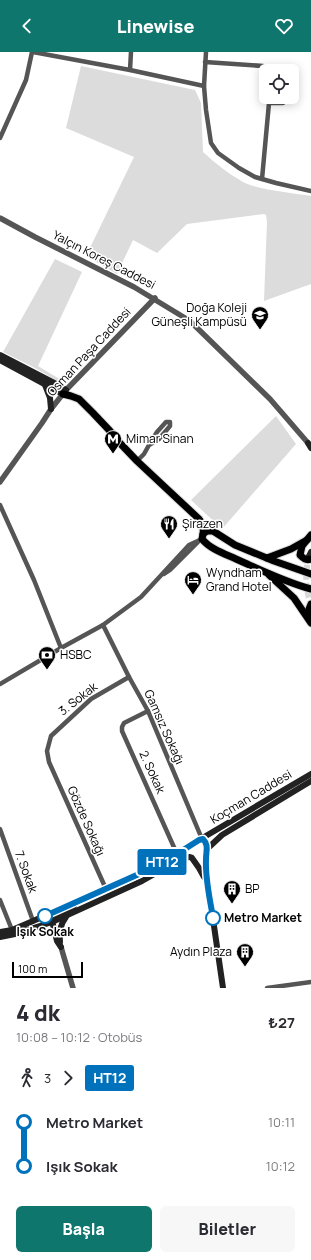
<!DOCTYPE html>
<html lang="tr">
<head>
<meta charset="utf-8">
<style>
	:root { --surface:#fff; --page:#f7f7f7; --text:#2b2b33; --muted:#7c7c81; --accent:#0f766e }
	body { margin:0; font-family:Manrope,sans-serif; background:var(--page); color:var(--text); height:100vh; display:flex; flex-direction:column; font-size:15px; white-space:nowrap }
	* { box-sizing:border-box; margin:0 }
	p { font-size:13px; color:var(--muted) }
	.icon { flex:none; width:22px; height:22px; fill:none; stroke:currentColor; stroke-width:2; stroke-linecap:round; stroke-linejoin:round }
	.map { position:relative; height:936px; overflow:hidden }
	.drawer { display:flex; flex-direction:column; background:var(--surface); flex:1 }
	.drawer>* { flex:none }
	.badge { padding:0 8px; border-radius:3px; font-size:14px; line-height:26px }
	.tools { position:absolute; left:259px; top:12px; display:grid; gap:8px }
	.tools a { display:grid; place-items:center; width:40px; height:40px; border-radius:6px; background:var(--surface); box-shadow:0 2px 10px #0003; font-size:20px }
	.scale { position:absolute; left:12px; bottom:10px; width:71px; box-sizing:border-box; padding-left:4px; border:2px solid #000; border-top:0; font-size:11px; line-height:14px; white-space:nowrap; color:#000; -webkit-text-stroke:3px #fff; paint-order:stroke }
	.map>.badge { position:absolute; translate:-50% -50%; box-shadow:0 0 0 2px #fff }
	.legs { display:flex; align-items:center; gap:6px; height:44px; padding:0 16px; font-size:13px }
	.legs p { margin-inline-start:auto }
	.summary { display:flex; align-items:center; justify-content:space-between; height:68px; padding:0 16px }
	h1 { font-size:22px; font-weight:800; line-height:30px }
	.button { display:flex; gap:8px; margin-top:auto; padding:8px 16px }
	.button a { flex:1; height:46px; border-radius:6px; background:var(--accent); color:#fff; font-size:16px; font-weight:800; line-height:46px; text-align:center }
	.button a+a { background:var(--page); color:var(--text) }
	ul { padding:0 16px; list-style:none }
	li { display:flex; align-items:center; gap:14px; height:44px; font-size:15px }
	li i { display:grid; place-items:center; width:6px; height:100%; margin:0 5px; background:currentColor }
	li i::after { content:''; width:10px; height:10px; margin:-5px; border:3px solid; border-radius:50%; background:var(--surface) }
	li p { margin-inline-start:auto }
	li:first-child i { background:linear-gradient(#0000 50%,currentColor 0) }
	li:last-child i { background:linear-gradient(currentColor 50%,#0000 0) }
	header { display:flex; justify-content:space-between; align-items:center; height:52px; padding:0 16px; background:var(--accent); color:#fff; font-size:18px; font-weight:800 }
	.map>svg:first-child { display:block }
</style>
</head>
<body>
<header><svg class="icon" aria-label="back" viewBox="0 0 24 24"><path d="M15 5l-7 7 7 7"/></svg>Linewise<svg class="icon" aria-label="heart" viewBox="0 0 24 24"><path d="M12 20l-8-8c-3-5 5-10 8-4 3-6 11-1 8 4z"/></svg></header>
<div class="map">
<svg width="311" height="936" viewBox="0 0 311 936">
	<rect width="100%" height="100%" fill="#fff"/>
	<g fill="#dcdcdc">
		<path d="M81 14 195 38 201 51 203 100C215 111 229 122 243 130 257 138 294 141 311 144V232L264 249 267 170 266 163 264 162 187 172 157 201 133 188 117 222 86 204 134 105 66 76Z"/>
		<path d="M55 207 82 220 38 314 66 331 64 333 35 316 3 300Z"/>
		<path d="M276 364 296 392 222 477 191 448Z"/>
	</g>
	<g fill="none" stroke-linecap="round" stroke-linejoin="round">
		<path stroke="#d9d9d9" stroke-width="6" stroke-dasharray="6 3" stroke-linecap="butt" d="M309 504C305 520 305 537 311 552"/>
		<g stroke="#dbdbdb" stroke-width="9">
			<g id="primary">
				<path d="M63 342 71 344 79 347 93 361 110 379 117 388 137 409 199 467C203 472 204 476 203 482"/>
				<path d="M311 483 302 494 300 503C303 506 306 509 311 507"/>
				<path d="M267 506 291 497 307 488"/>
				<path d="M311 522 274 509 235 493 213 479H207L203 482 202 487C210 497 225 502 236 507 261 518 285 530 311 537"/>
				<path d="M269 523 294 546 311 571"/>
				<path d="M311 552 309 557 311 565"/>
			</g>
		</g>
		<g stroke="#555" stroke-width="4.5">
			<path d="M33 0 130 18 204 34"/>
			<path d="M206 0 204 34 206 58 211 91 218 101 239 116 255 125 276 131 311 139"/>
			<path d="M205 10 263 14"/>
			<path d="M130 18 131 0"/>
			<path d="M0 86 26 28 32 0"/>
			<path d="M262 127 269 51H283"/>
			<path d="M137 409 144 402 149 393 159 387 170 374V370H166L157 380 149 393"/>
			<path d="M0 453 34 528 61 596 0 632"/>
			<path d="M164 522 170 518 198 490"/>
			<path d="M103 573 129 625 148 659 202 787"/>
			<path d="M61 596 103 573 141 545 189 493 202 487"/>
			<path d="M148 659 124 671 122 675V679L177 802"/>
			<path d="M0 777 33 869"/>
			<path d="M106 837 49 710 47 699 51 684 91 647 129 625"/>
			<path d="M0 848 12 878"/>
			<path d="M267 936 311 930"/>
		</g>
		<g stroke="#555" stroke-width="5.5">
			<path d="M0 166 35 185 134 235 190 269 270 347 308 391"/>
			<path d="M0 430 42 371 51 357 66 338 155 246"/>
			<path d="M61 895 73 936"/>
		</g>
		<g stroke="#222" stroke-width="6">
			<path d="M0 303 60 334 66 338"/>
			<path d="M0 308 63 342"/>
			<path d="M45 333 50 346 51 357"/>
			<path d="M308 391 311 396"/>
			<path d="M309 504 311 500"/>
			<path d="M202 787 205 788C209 796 205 809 206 819L223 936"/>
			<path d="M207 797 222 783 311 729"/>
			<path d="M192 806 199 816 204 825"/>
			<path d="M0 880 12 878 33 869 139 822 177 802 199 788 311 722"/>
			<path d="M0 885 15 882 52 870 142 829 183 806 190 805"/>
			<path d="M60 890C59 880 60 873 66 865"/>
			<path d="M61 895 57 889 52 869C56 861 68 860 74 854"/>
		</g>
		<use href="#primary" stroke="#000" stroke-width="7"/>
	</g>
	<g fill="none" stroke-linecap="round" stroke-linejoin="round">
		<g stroke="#fff" stroke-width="9">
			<path id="line-1" d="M45 864 139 822 177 802 199 788 203 787C209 793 206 799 206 807 205 827 210 847 213 866"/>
		</g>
		<use href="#line-1" stroke="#0072bc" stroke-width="6"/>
	</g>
	<defs>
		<g id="school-pin" transform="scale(0.9)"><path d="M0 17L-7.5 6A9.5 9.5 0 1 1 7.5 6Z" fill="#000" stroke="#fff"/><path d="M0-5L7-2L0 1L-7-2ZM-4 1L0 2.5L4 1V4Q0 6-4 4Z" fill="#fff"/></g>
		<g id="metro-pin" transform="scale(0.9)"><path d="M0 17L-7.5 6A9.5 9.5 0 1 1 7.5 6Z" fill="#000" stroke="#fff"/><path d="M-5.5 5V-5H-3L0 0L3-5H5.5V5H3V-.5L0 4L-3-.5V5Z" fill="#fff"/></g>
		<g id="restaurant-pin" transform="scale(0.9)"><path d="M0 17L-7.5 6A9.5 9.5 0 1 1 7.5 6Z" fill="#000" stroke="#fff"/><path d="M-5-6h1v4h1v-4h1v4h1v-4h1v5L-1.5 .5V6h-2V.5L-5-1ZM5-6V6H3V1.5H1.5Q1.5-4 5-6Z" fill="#fff"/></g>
		<g id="hotel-pin" transform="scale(0.9)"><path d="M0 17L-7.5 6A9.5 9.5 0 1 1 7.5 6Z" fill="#000" stroke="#fff"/><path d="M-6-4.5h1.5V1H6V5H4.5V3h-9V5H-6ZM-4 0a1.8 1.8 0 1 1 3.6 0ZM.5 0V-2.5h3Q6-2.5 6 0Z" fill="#fff"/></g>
		<g id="bank-pin" transform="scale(0.9)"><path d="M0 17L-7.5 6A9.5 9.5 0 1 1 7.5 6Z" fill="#000" stroke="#fff"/><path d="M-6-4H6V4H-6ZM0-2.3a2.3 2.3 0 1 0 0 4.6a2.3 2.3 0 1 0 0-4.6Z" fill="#fff"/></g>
		<g id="building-pin" transform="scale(0.9)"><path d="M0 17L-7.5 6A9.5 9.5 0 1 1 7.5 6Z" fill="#000" stroke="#fff"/><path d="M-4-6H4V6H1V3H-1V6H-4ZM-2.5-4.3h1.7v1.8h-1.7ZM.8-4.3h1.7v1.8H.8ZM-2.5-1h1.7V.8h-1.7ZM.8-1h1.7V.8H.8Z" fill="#fff"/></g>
	</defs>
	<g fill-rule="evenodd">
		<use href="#school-pin" x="260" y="263"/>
		<use href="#metro-pin" x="113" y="387"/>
		<use href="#restaurant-pin" x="169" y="472"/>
		<use href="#hotel-pin" x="193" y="528"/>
		<use href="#bank-pin" x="47" y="603"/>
		<use href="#building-pin" x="232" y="837"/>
		<use href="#building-pin" x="245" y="900"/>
	</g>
	<g fill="#fff" stroke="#0072bc" stroke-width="2">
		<circle cx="45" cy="864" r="7"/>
		<circle cx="213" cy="866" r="7"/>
	</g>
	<g text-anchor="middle" stroke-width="3" stroke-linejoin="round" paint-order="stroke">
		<g font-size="12" fill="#000" stroke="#fff">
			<text transform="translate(104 208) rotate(27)" y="4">Yalçın Koreş Caddesi</text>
			<text transform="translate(89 300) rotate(-47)" y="4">Osman Paşa Caddesi</text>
			<text transform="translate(78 647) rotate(-38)" y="4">3. Sokak</text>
			<text transform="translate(164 675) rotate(66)" y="4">Gamsız Sokağı</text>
			<text transform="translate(152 720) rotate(66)" y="4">2. Sokak</text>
			<text transform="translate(251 745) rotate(-31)" y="4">Koçman Caddesi</text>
			<text transform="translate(86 769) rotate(66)" y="4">Gözde Sokağı</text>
			<text transform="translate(26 820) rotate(70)" y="4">7. Sokak</text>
		</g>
		<g font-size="12" fill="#000" stroke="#fff" text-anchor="start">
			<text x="247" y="260" text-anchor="end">Doğa Koleji<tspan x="247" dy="14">Güneşli Kampüsü</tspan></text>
			<text x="126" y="391">Mimar Sinan</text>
			<text x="182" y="476">Şirazen</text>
			<text x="206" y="525">Wyndham<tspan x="206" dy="14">Grand Hotel</tspan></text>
			<text x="60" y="607">HSBC</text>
			<text x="245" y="841">BP</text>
			<text x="232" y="904" text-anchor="end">Aydın Plaza</text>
		</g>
		<g font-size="12" font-weight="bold" fill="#000" stroke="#fff" text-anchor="start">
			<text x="224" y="870">Metro Market</text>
			<text x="45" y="884" text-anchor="middle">Işık Sokak</text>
		</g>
	</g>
</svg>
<div class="tools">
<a><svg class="icon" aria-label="locate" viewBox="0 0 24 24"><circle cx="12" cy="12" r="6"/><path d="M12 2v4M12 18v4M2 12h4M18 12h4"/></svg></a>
</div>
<div class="scale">100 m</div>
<b class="badge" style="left:162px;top:810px;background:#0072bc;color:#fff">HT12</b>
</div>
<section class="drawer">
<div class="summary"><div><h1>4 dk</h1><p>10:08 – 10:12 · Otobüs</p></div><b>₺27</b></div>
<div class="legs"><svg class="icon" aria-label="walk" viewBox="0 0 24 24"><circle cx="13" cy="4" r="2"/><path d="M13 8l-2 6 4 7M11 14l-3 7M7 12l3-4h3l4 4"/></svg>3<svg class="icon" aria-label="forward" viewBox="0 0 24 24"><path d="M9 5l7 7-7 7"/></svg><b class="badge" style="background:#0072bc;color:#fff">HT12</b></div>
<ul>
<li><i style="color:#0072bc"></i><b>Metro Market</b><p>10:11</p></li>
<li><i style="color:#0072bc"></i><b>Işık Sokak</b><p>10:12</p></li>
</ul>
<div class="button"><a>Başla</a><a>Biletler</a></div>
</section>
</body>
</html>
